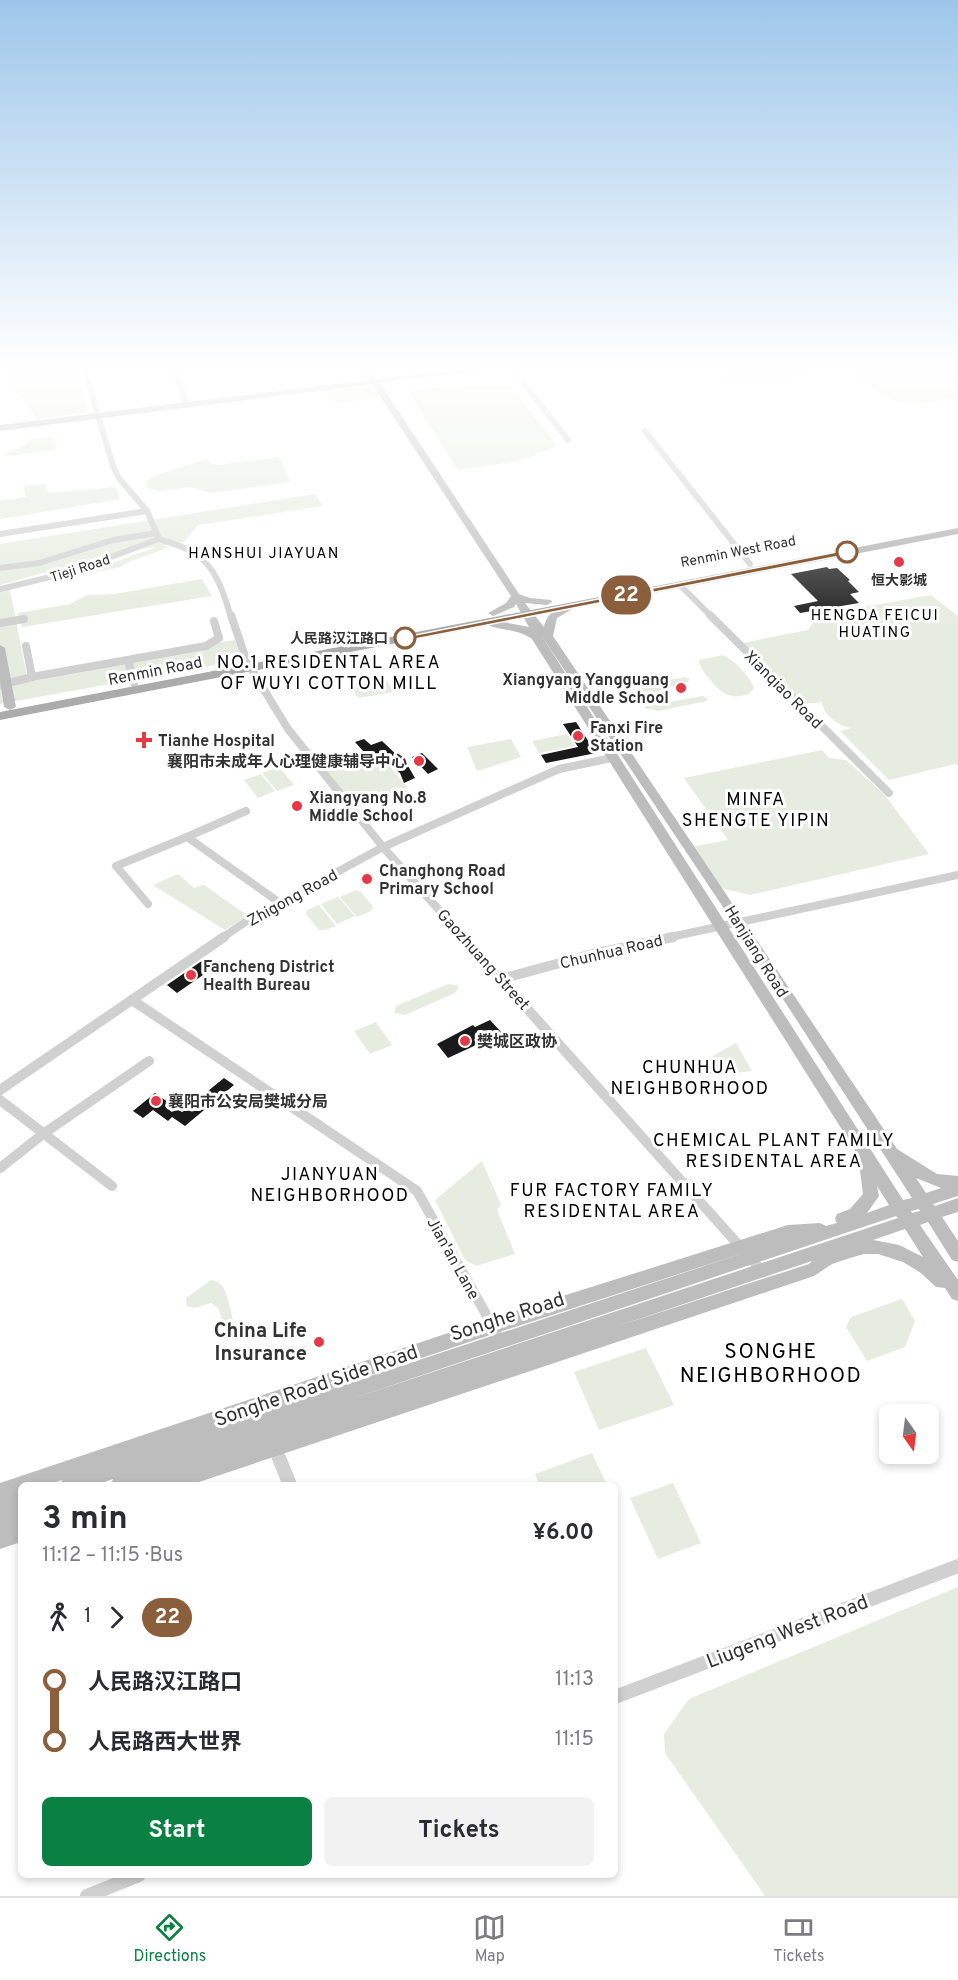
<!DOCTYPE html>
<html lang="en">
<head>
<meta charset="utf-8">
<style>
	:root { --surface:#fff; --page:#f2f2f3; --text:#2b2b33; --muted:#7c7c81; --line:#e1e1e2; --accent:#0b8043 }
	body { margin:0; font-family:Overpass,"Noto Sans SC",sans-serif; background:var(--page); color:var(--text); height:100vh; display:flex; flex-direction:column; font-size:22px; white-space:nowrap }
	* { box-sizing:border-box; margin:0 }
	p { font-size:20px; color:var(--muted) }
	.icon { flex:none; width:33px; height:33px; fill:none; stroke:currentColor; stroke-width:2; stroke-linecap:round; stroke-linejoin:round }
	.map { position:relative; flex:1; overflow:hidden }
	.sheet { position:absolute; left:18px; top:1482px; width:600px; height:396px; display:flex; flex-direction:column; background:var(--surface); border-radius:9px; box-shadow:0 3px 9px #0003 }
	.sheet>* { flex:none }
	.badge { padding:0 12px; border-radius:20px; font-size:21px; line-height:39px }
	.needle { width:39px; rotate:166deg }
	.fabs { position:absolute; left:879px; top:1404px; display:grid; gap:12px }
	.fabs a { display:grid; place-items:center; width:60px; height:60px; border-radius:9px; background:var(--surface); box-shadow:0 3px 9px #0003; font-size:30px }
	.map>.badge { position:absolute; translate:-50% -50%; box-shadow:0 0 0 3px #fff }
	.legs { display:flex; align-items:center; gap:9px; height:66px; padding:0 24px; font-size:20px }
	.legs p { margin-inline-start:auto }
	.headline { display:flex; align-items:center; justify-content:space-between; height:102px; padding:0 24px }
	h1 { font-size:33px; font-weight:700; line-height:45px }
	.primary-button { display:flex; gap:12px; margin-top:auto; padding:12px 24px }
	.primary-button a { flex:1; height:69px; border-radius:9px; background:var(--accent); color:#fff; font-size:24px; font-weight:700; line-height:69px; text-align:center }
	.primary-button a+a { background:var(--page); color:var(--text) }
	ul { padding:0 24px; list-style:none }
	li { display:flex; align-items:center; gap:21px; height:60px; font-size:22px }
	li i { display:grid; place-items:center; width:9px; height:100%; margin:0 8px; background:currentColor }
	li i::after { content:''; width:15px; height:15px; margin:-8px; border:4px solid; border-radius:50%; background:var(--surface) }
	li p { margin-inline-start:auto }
	li:first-child i { background:linear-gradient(#0000 50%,currentColor 0) }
	li:last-child i { background:linear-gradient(currentColor 50%,#0000 0) }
	.tab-bar { display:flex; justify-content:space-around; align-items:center; height:84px; border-top:2px solid var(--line); background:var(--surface); font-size:16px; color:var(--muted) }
	.tab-bar a { display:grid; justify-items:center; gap:3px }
	.tab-bar .current { color:var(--accent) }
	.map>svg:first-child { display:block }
</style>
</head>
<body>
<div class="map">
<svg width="958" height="1896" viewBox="0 0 958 1896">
	<rect width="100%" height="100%" fill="#fff"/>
	<g fill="#e6ecdf">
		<path d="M6 368H77L88 410 82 413 36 419 24 400 6 380Z"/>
		<path d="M738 368H958V398C938 400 911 409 892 400 873 391 864 375 843 372L737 384 720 382 725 372Z"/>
		<path d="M362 384 378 387 385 397 334 404 323 388Z"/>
		<path d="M510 386 556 444 555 447 518 461 458 470 408 391 442 387Z"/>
		<path d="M54 437 56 450 6 456V453L24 446 31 439Z"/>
		<path d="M279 457 290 482 211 493 191 487 158 491 148 488 146 483 151 477 207 459 211 464 220 465Z"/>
		<path d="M45 484 48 493 116 487 120 499 0 519V501L25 497 24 486Z"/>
		<path d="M315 494 323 506 198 525 184 542 163 545 170 547 131 561 120 567 79 575 156 547 114 553 0 585V544Z"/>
		<path d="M202 579 212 596 22 627 18 613 70 604 87 595 114 594Z"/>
		<path d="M10 590 28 682 202 651 216 643 235 640 242 660 0 704V591Z"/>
		<path d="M931 595 958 616V766L955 764 889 780 840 731 851 728C839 726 823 715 822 702L804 704 742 643 808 630 819 615Z"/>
		<path d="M723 655C735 661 749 675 754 688L749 694C729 701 720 692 708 677 703 671 700 667 699 660Z"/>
		<path d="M685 677 690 679 686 683 651 693 643 691 639 686Z"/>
		<path d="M387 680 393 692 359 698 352 690 357 686Z"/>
		<path d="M703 696 708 699 707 701 658 711 644 708 646 706Z"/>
		<path d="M567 734 575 746 539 753 532 741Z"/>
		<path d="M511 739 521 757 477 771 467 747Z"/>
		<path d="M822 750 829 758 846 760 884 794 929 854 750 895 717 887 690 847 728 840 684 778Z"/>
		<path d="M361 754 369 762 378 759 389 766 408 788 355 808 323 768Z"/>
		<path d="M279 767 294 785 277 791 262 773Z"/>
		<path d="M261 774 275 791 258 798 244 780Z"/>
		<path d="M178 874 194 888 204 885 248 916 225 930 153 885Z"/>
		<path d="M356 890 361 892 373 907 371 911 357 917 340 897Z"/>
		<path d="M338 897 355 916 337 924 321 904Z"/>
		<path d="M319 905 336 926 324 930H319L306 914 307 910Z"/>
		<path d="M448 984 459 986 455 993 405 1015 394 1013 396 1006Z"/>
		<path d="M376 1022 392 1045 370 1054 354 1031Z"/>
		<path d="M736 1043 752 1071 726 1074 709 1058Z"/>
		<path d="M482 1161 501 1205 497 1210 515 1254 476 1266 465 1260 435 1200Z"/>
		<path d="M211 1280C228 1281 229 1307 233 1320L230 1323 222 1321 219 1309 211 1303 194 1308 187 1306 186 1298Z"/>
		<path d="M902 1299 915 1321 905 1347 867 1361 846 1327 851 1317Z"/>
		<path d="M646 1348 674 1405 599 1430 574 1372Z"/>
		<path d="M592 1453 607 1485H539L535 1474Z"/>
		<path d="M673 1483 701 1543 658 1559 630 1498Z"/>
		<path d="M958 1587V1896H765L665 1753 664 1734 689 1699Z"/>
	</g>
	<g fill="#1a1a1a">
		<path d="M827 567 829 569 837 568 850 580 848 581 859 592 850 594 859 603 800 613 794 606 818 601 791 574Z"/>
		<path d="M576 722 596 753 546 763 541 755 578 747 563 724Z"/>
		<path d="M364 739 371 745 382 741 402 760 404 759 415 778 404 783 400 773 380 756 371 760 355 742Z"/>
		<path d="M422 753 438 769 428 774 412 757Z"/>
		<path d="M206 958 216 966 177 993 167 985Z"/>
		<path d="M490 1020 502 1033 448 1058 437 1044 473 1025 475 1027Z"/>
		<path d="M224 1078 234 1085 185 1126 172 1117 168 1121 153 1110 143 1118 133 1111 155 1093 182 1112Z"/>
	</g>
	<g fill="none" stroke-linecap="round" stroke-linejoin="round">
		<g stroke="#d0d0d0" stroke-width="6">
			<path d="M84 368 113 466 118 477 147 511 159 539C170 543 184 546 194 553 216 566 224 594 231 617"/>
			<path d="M174 368 187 405"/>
			<path d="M512 368 568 440"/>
			<path d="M645 431 750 564"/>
			<path d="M0 534 147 511"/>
			<path d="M0 568 39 563 113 540 156 533"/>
			<path d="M680 585 712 617"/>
			<path d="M0 589 71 572 159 539"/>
		</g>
		<g stroke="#d0d0d0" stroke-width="8">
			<path d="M231 615 247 662 288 729 383 847 464 938"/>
			<path d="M710 615 889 793"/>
			<path d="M0 623 24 619"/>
			<path d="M26 646 32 677 206 646 219 638 214 621"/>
			<path d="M128 660 134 683"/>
			<path d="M0 685 32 677"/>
			<path d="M187 837 246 811"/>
			<path d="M148 904 116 866 187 837 280 903"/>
			<path d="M222 938 247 921 383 847 559 769 612 758"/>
			<path d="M666 938 958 875"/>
		</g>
		<g stroke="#d0d0d0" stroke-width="10">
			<path d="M463 937 761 1270"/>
			<path d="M501 979 593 954 673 937"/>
			<path d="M132 1000 417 1191 501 1341"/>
			<path d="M0 1090 224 937"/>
			<path d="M0 1100 112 1186"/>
			<path d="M0 1168 43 1134 149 1061"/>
		</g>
		<g stroke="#d0d0d0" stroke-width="14">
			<path d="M275 1448 290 1485"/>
			<path d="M615 1697 958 1566"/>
			<path d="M87 1896 139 1875"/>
		</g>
		<g fill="#bdbdbd" fill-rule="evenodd">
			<path d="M362 368H370L377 379 464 368H486L482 370 380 383 519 594 530 598 551 600 552 602 547 605 525 603 544 627C547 612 558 607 572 603L577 606 557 618 553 636 897 1149 937 1174 958 1176V1196L933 1204 935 1206 958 1198V1212L942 1217 958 1241V1262L952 1260 928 1222 920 1225 958 1280V1301L952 1299 945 1288 936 1287 921 1273 903 1262 878 1254H864L850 1258 832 1264 814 1276 190 1485H154L155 1482 147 1485H111L113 1479 96 1485H60L62 1480 48 1485H21V1542L0 1549V1483L493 1318 788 1225 820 1223 826 1226 837 1223 835 1219 837 1214 850 1209 863 1194 858 1155 532 639C516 627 497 632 483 622L488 619 529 627 516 604 514 607 493 616 488 613 506 603 511 596 372 384 0 431V425L370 380ZM541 635 735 925 912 1198 903 1200ZM916 1178 941 1188 926 1193ZM877 1186 889 1205 867 1213 879 1196ZM919 1209 920 1211 912 1213 911 1211ZM896 1216 898 1218 348 1400ZM905 1229 923 1257 899 1245 873 1240ZM753 1250 255 1414 493 1334ZM812 1261 809 1264 615 1327Z"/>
			<path d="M0 645 5 648 16 707 10 710 4 707 0 680Z"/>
		</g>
		<path fill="#ababab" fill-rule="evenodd" d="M958 528V534L0 720V712Z"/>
	</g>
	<linearGradient id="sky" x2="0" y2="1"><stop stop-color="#9ec6ea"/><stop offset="0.58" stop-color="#fff"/><stop offset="1" stop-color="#fff" stop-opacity="0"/></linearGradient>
	<rect width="958" height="633" fill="url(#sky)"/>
	<path fill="#8b5e3c" stroke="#fff" stroke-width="1.5" d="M847 550H850V554L405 641 400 638Z"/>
	<g fill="#fff" stroke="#8b5e3c" stroke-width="3">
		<circle cx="847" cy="552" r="10"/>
		<circle cx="405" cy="638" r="10"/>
	</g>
	<g fill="#e63946" stroke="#fff" stroke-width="2">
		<circle cx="899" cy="562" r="6"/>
		<circle cx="681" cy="688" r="6"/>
		<circle cx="578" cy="736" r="6"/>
		<path d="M141 731h6v6h6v6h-6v6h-6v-6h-6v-6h6z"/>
		<circle cx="419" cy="761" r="6"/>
		<circle cx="297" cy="806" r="6"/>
		<circle cx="367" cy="879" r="6"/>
		<circle cx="191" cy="975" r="6"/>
		<circle cx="465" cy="1041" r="6"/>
		<circle cx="156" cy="1101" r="6"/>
		<circle cx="319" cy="1342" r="6"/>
	</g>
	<g text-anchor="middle" stroke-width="6" stroke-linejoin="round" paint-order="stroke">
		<g font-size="14" fill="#333" stroke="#fff">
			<text transform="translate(738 551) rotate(-11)" y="5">Renmin West Road</text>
			<text transform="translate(80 568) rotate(-18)" y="5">Tieji Road</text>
		</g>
		<g font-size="14" font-weight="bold" fill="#333" stroke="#fff">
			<text x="899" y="585">恒大影城</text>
		</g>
		<g font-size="14" font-weight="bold" fill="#333" stroke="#fff" text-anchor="end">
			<text x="388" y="643">人民路汉江路口</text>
		</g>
		<g font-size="15" letter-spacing="1.5" fill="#000" stroke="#fff">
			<text x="264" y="558">HANSHUI JIAYUAN</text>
			<text x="875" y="620">HENGDA FEICUI<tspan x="875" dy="17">HUATING</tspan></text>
		</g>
		<g font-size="16" fill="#333" stroke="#fff">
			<text transform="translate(155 670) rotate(-11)" y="6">Renmin Road</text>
			<text transform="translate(784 689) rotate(45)" y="6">Xianqiao Road</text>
			<text transform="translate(292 897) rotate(-29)" y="6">Zhigong Road</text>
			<text transform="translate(611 951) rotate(-13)" y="6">Chunhua Road</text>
			<text transform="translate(757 951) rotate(58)" y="6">Hanjiang Road</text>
			<text transform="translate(484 959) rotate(48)" y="6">Gaozhuang Street</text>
			<text transform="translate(454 1258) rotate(61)" y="6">Jian'an Lane</text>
		</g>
		<g font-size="16" font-weight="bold" fill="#333" stroke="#fff" text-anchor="start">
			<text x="669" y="685" text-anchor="end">Xiangyang Yangguang<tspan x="669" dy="18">Middle School</tspan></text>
			<text x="590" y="733">Fanxi Fire<tspan x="590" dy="18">Station</tspan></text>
			<text x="158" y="746">Tianhe Hospital</text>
			<text x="407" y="767" text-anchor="end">襄阳市未成年人心理健康辅导中心</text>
			<text x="309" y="803">Xiangyang No.8<tspan x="309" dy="18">Middle School</tspan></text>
			<text x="379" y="876">Changhong Road<tspan x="379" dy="18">Primary School</tspan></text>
			<text x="203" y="972">Fancheng District<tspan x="203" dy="18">Health Bureau</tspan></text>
			<text x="477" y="1047">樊城区政协</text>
			<text x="168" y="1107">襄阳市公安局樊城分局</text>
		</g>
		<g font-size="18" letter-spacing="1.5" fill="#000" stroke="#fff">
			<text x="329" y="668">NO.1 RESIDENTAL AREA<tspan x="329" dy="21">OF WUYI COTTON MILL</tspan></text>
			<text x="756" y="805">MINFA<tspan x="756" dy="21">SHENGTE YIPIN</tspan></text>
			<text x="690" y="1073">CHUNHUA<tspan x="690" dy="21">NEIGHBORHOOD</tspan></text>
			<text x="774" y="1146">CHEMICAL PLANT FAMILY<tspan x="774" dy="21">RESIDENTAL AREA</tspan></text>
			<text x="330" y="1180">JIANYUAN<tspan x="330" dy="21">NEIGHBORHOOD</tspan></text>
			<text x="612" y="1196">FUR FACTORY FAMILY<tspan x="612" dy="21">RESIDENTAL AREA</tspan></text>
		</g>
		<g font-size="20" fill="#333" stroke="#fff">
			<text transform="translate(507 1316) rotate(-18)" y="7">Songhe Road</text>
			<text transform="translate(316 1385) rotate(-19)" y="7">Songhe Road Side Road</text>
			<text transform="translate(787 1631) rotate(-21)" y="7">Liugeng West Road</text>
		</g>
		<g font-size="20" font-weight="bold" fill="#333" stroke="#fff" text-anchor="end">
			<text x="307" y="1337">China Life<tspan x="307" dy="23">Insurance</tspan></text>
		</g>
		<g font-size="21" letter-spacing="1.5" fill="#000" stroke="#fff">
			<text x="771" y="1358">SONGHE<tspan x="771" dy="24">NEIGHBORHOOD</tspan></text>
		</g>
	</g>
</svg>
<div class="fabs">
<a><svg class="needle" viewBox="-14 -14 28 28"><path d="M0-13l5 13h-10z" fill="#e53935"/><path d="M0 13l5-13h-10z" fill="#7c7c81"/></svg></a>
</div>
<b class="badge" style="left:626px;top:595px;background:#8b5e3c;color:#fff">22</b>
<section class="sheet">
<div class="headline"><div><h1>3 min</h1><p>11:12 – 11:15 · Bus</p></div><b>¥6.00</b></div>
<div class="legs"><svg class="icon" aria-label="walk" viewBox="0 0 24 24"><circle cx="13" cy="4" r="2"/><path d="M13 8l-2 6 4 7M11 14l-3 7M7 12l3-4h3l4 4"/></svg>1<svg class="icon" aria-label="forward" viewBox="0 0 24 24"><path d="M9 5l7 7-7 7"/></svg><b class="badge" style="background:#8b5e3c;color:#fff">22</b></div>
<ul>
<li><i style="color:#8b5e3c"></i><b>人民路汉江路口</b><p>11:13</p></li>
<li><i style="color:#8b5e3c"></i><b>人民路西大世界</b><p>11:15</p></li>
</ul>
<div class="primary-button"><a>Start</a><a>Tickets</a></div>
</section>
</div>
<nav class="tab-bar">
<a class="current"><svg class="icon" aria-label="directions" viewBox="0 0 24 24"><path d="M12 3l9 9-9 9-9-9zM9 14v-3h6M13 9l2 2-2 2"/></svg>Directions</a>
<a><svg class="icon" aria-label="map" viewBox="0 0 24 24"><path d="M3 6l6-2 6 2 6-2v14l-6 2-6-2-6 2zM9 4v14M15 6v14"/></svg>Map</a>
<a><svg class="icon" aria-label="tickets" viewBox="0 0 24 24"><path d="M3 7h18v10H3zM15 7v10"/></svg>Tickets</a>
</nav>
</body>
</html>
